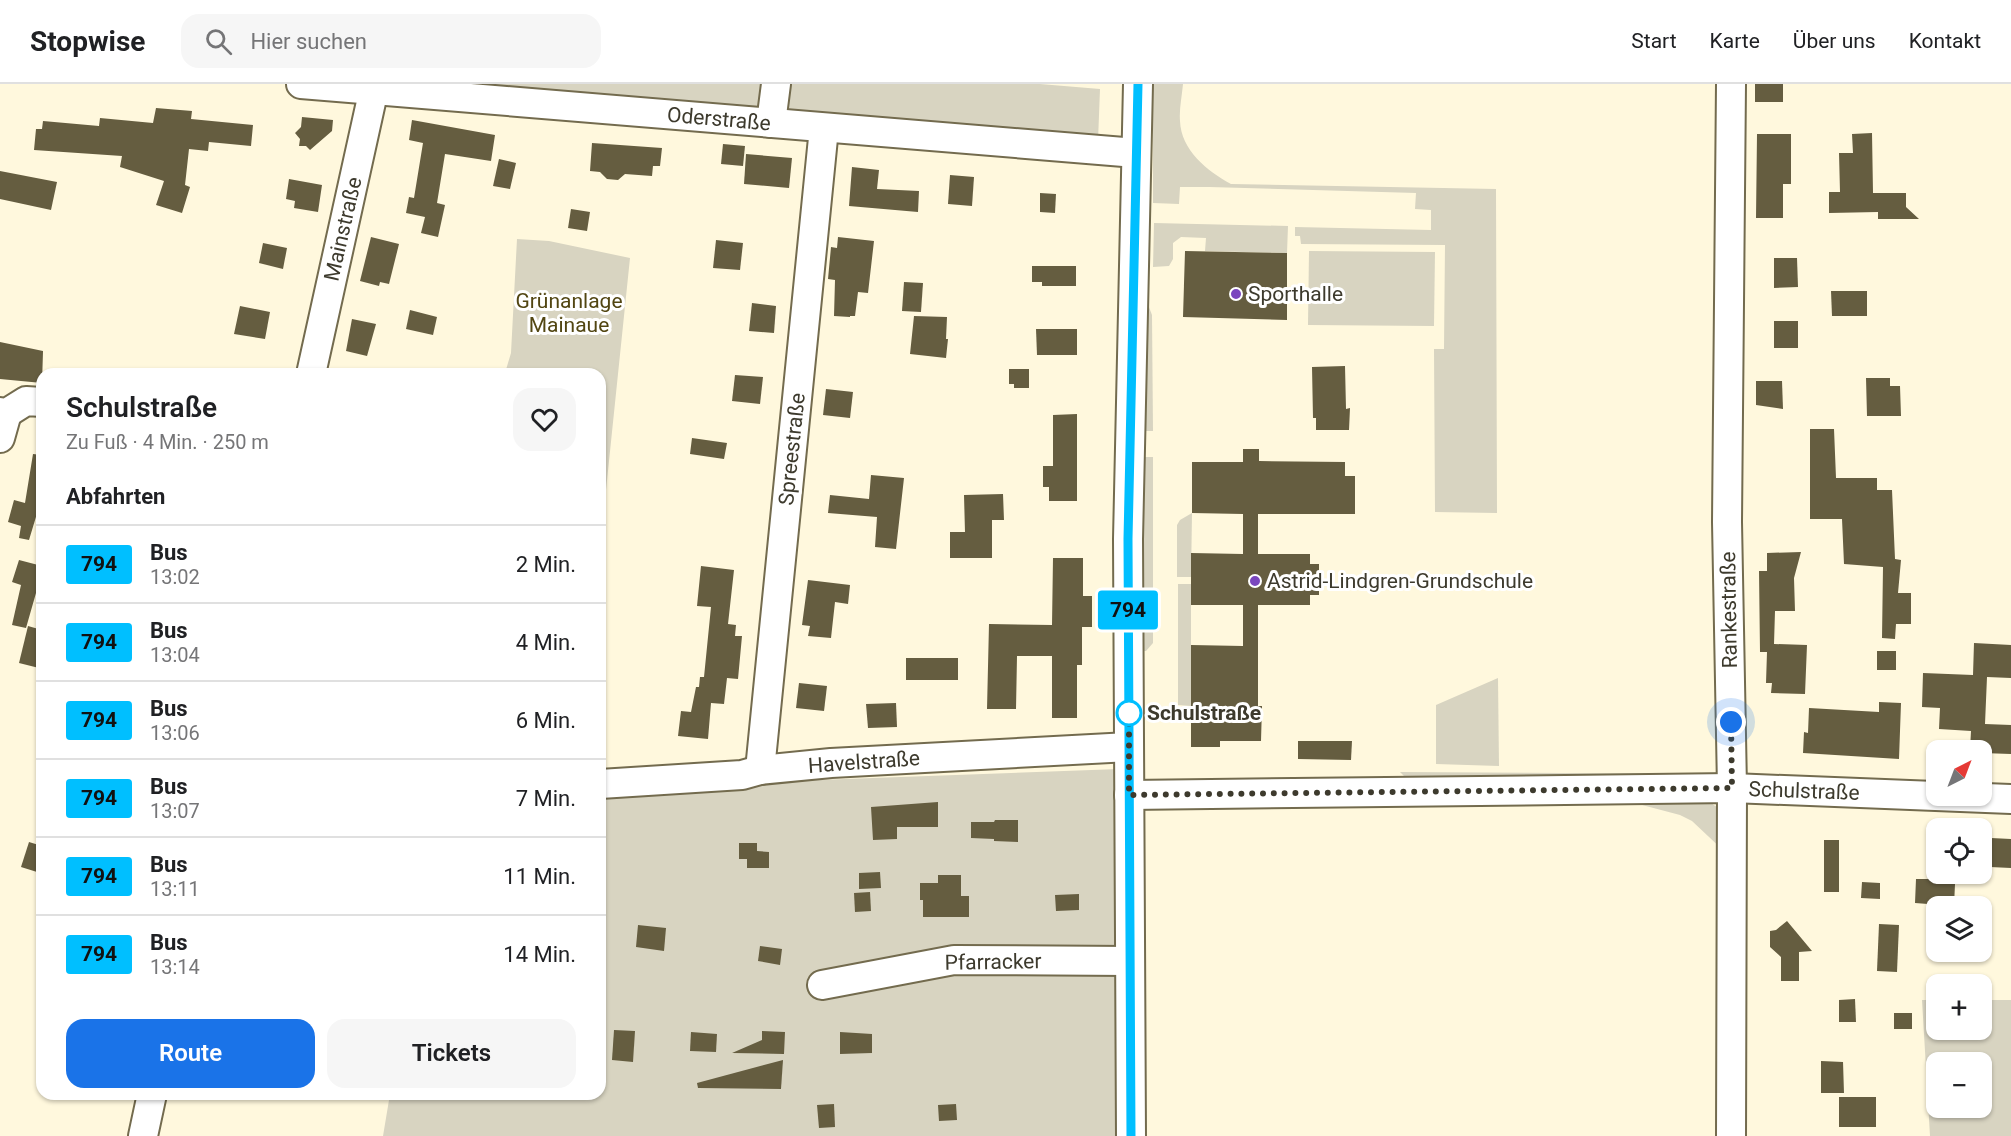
<!DOCTYPE html>
<html lang="de">
<head>
<meta charset="utf-8">
<style>
	:root { --surface:#fff; --page:#f6f6f6; --text:#202124; --muted:#757577; --line:#e0e0e0; --accent:#1a73e8 }
	body { margin:0; font-family:Roboto,sans-serif; background:var(--page); color:var(--text); height:100vh; display:flex; flex-direction:column; font-size:22px; white-space:nowrap }
	* { box-sizing:border-box; margin:0 }
	p { font-size:20px; color:var(--muted) }
	.icon { flex:none; width:33px; height:33px; fill:none; stroke:currentColor; stroke-width:2; stroke-linecap:round; stroke-linejoin:round }
	.map { position:relative; flex:1; overflow:hidden }
	.sheet { position:absolute; left:36px; top:284px; width:570px; height:732px; display:flex; flex-direction:column; background:var(--surface); border-radius:18px; box-shadow:0 2px 4px #0004 }
	.sheet>* { flex:none }
	.badge { padding:0 12px; border-radius:4px; font-size:21px; line-height:39px }
	.needle { width:39px; rotate:42deg }
	.buttons { position:absolute; left:1926px; top:656px; display:grid; gap:12px }
	.buttons a { display:grid; place-items:center; width:66px; height:66px; border-radius:12px; background:var(--surface); box-shadow:0 2px 4px #0004; font-size:30px }
	.you { position:absolute; width:30px; height:30px; margin:-15px; border:4px solid #fff; border-radius:50%; background:#1a73e8; box-shadow:0 0 0 9px #1a73e833 }
	.map>.badge { position:absolute; translate:-50% -50%; box-shadow:0 0 0 3px #fff }
	h2 { padding:0 30px; font-size:22px; line-height:54px }
	.round { display:grid; place-items:center; flex:none; width:63px; height:63px; border-radius:18px; background:var(--page) }
	.head { display:flex; align-items:center; justify-content:space-between; height:102px; padding:0 30px }
	h1 { font-size:28px; font-weight:600; line-height:45px }
	.primary-button { display:flex; gap:12px; margin-top:auto; padding:12px 30px }
	.primary-button a { flex:1; height:69px; border-radius:18px; background:var(--accent); color:#fff; font-size:24px; font-weight:600; line-height:69px; text-align:center }
	.primary-button a+a { background:var(--page); color:var(--text) }
	ul { padding:0; list-style:none }
	li { display:flex; align-items:center; gap:18px; height:78px; padding:0 30px; border-top:2px solid var(--line) }
	li div { flex:1 }
	li b { display:block; font-size:22px }
	li em { font-style:normal }
	li .badge { min-width:66px; font-weight:700; text-align:center }
	header { display:flex; align-items:center; gap:36px; box-sizing:border-box; height:84px; padding:0 30px; background:var(--surface); border-bottom:2px solid var(--line) }
	header strong { font-size:28px }
	nav { display:flex; gap:33px; margin-inline-start:auto; font-size:21px }
	.search { width:420px; height:54px; background:var(--page); display:flex; align-items:center; gap:15px; box-sizing:border-box; padding:0 21px; border-radius:18px; color:var(--muted); font-size:22px }
	.map>svg:first-child { display:block }
</style>
</head>
<body>
<header>
<strong>Stopwise</strong>
<div class="search"><svg class="icon" aria-label="search" viewBox="0 0 24 24"><circle cx="10" cy="10" r="6"/><path d="M15 15l6 6"/></svg>Hier suchen</div>
<nav><a>Start</a><a>Karte</a><a>Über uns</a><a>Kontakt</a></nav>
</header>
<div class="map">
<svg width="2011" height="1052" viewBox="0 0 2011 1052">
	<rect width="100%" height="100%" fill="#fff8dd"/>
	<g fill="#d8d4c1" fill-rule="evenodd">
		<path d="M406 0H1040L1100 5 1098 57Z"/>
		<path d="M1153 0H1183C1182 12 1179 25 1180 37 1181 66 1207 87 1231 100L1496 105 1497 429 1435 428 1434 265H1444L1445 161 1301 160 1300 152H1295V143L1431 146V126L1415 125 1416 109 1209 103H1180L1179 120 1153 119Z"/>
		<path d="M1154 139 1288 142 1287 169 1205 167 1206 154 1181 153 1173 159V175L1169 182 1153 183Z"/>
		<path d="M517 155 549 157 630 174 600 464V290L505 289 511 269Z"/>
		<path d="M1309 167 1435 168 1434 242 1308 241Z"/>
		<path d="M1142 205 1152 231 1153 347H1137Z"/>
		<path d="M1137 373H1153V559L1146 567H1137Z"/>
		<path d="M1192 429 1191 493H1177V441L1180 436Z"/>
		<path d="M1178 500H1191V622L1178 621Z"/>
		<path d="M1498 594 1499 682 1436 680V621Z"/>
		<path d="M1119 685 1123 1052H383L390 1010H600V704Z"/>
		<path d="M1400 688 1713 690 1706 695H1407Z"/>
		<path d="M1705 715 1724 728 1725 768 1692 737 1680 731 1627 717Z"/>
		<path d="M1936 916V945H1982V916H2011V1052H1930L1922 916ZM1936 978H1982V1023H1936Z"/>
	</g>
	<g fill="#655d40">
		<rect x="1755" y="0" width="28" height="18"/>
		<path d="M156 24 192 27 191 35 253 41 251 62 209 58 208 67 189 65 185 101 190 103 182 129 156 121 164 97 120 83 122 72 34 66 36 45H42L43 37 99 42 100 34 153 39Z"/>
		<path d="M302 33 333 36 332 47 310 66 306 62H299L300 55 295 49 301 43Z"/>
		<path d="M412 36 495 51 491 77 445 70 437 119 445 121 438 153 421 149 425 133 406 129 409 113 414 114 423 59 409 56Z"/>
		<path d="M1872 49 1873 109H1906V123L1919 135H1878V128L1829 129V108H1840L1839 69H1853L1852 50Z"/>
		<path d="M1757 50H1791V100H1783V134H1756Z"/>
		<path d="M592 59 662 64 660 82H653L652 92 625 90 618 96 607 95 600 88 590 87Z"/>
		<path d="M723 60 745 62 743 82 721 80Z"/>
		<path d="M746 70 792 74 789 104 744 100Z"/>
		<path d="M499 75 516 79 510 105 493 102Z"/>
		<path d="M852 83 879 86 877 105 919 107 918 128 849 122Z"/>
		<path d="M0 87 57 98 51 126 0 115Z"/>
		<path d="M950 91 974 93 972 122 948 120Z"/>
		<path d="M289 95 322 101 318 128 294 124 295 117 286 115Z"/>
		<path d="M1040 109 1056 110 1055 129 1040 128Z"/>
		<path d="M571 125 590 128 587 147 568 144Z"/>
		<path d="M371 153 399 160 389 200 380 198 379 202 360 197Z"/>
		<path d="M838 153 874 157 868 209 858 208 855 232H850V233L834 232 835 196 828 195 831 163 837 164Z"/>
		<path d="M716 156 743 159 740 186 713 184Z"/>
		<path d="M263 159 287 164 283 185 259 179Z"/>
		<path d="M1185 167 1287 169V236L1183 233Z"/>
		<path d="M1774 174H1797L1798 203 1774 204Z"/>
		<path d="M1032 182H1076V202H1042V198H1032Z"/>
		<path d="M904 198 923 199 921 228 902 227Z"/>
		<path d="M1831 207H1867V232H1832Z"/>
		<path d="M752 219 776 222 774 249 749 247Z"/>
		<path d="M240 222 270 228 265 255 234 250Z"/>
		<path d="M410 226 437 233 433 251 406 245Z"/>
		<path d="M914 232 947 233 946 255H948L946 274 910 270Z"/>
		<path d="M352 235 376 240 367 272 346 267Z"/>
		<rect x="1774" y="237" width="24" height="27"/>
		<path d="M1036 245H1077V271H1037Z"/>
		<path d="M0 258 43 267 42 299 0 295Z"/>
		<path d="M1345 282 1346 325 1350 324 1349 346H1316V334H1313L1312 283Z"/>
		<path d="M1009 285H1029V304H1014V300H1009Z"/>
		<path d="M735 291 763 293 760 320 732 317Z"/>
		<path d="M1866 294H1890V302H1900L1901 332H1867Z"/>
		<path d="M1756 297H1782L1783 325 1756 321Z"/>
		<path d="M826 305 853 308 850 334 823 331Z"/>
		<path d="M1077 330V417H1049V403H1043V382H1053V331Z"/>
		<path d="M1810 345H1834L1836 394H1877V406H1892L1895 475 1901 476 1898 509H1911V540H1896L1895 555 1882 554 1883 483 1844 480 1842 435H1810Z"/>
		<path d="M692 354 727 359 724 375 690 370Z"/>
		<path d="M1243 365H1259V377L1345 378V392H1355V430H1258V470H1310V480H1319V511H1310V521H1258V622H1262L1261 657H1220V663H1191V561L1243 562V521H1191V469L1243 470V430L1192 429V378H1243Z"/>
		<path d="M33 370 42 371V413L29 456 19 454 21 442 8 438 14 416 25 419Z"/>
		<path d="M871 391 904 394 896 465 875 463 877 433 828 429 830 411 869 415Z"/>
		<path d="M1003 410 1004 436H992V474H950V448H965L964 411Z"/>
		<path d="M1801 468 1794 494 1795 527H1775L1774 560 1807 561 1805 610 1771 609 1772 599H1766L1767 568H1760L1759 487H1767V469Z"/>
		<path d="M1053 474H1083V512H1092V543H1082V581H1077V634H1052V572H1017L1016 625H987L989 540 1052 541Z"/>
		<path d="M19 476 42 482V504L38 502 26 544 12 541 21 501 12 498Z"/>
		<path d="M701 482 734 486 728 540 736 541 735 552H742L738 595 727 594 724 620 711 619 708 655 678 652 681 627 691 628 696 603H699L700 593H704L711 523 697 522Z"/>
		<path d="M808 496 850 501 848 520 835 518 831 554 808 552 810 542 802 541Z"/>
		<path d="M28 542 42 546V574L39 584 19 579Z"/>
		<path d="M1974 559 2011 561V594L1987 593 1985 640 2011 641V670L1982 669V666H1970L1971 647 1939 645 1940 624 1922 623 1923 589 1973 591Z"/>
		<rect x="1877" y="567" width="19" height="19"/>
		<rect x="906" y="574" width="52" height="22"/>
		<path d="M799 599 827 602 824 627 796 624Z"/>
		<path d="M1879 618 1901 619 1899 675 1803 669 1804 648 1808 649 1809 624 1879 628Z"/>
		<path d="M896 619 897 643 868 644 866 620Z"/>
		<path d="M1298 657H1352L1351 676 1298 675Z"/>
		<path d="M938 718V743H897V755L873 756 871 723Z"/>
		<path d="M995 736H1018V758L994 757V755L971 754V738H994Z"/>
		<path d="M1991 754 2011 755V784L1990 783Z"/>
		<rect x="1824" y="756" width="15" height="52"/>
		<path d="M29 758 42 762 37 788 21 783Z"/>
		<path d="M739 759H757V767L769 768V784H747V775H739Z"/>
		<path d="M880 788 881 804 859 805V789Z"/>
		<path d="M938 791H961V812H969V833H923V816H920V799H938Z"/>
		<path d="M1916 795H1936V800H1955L1954 822 1915 819Z"/>
		<path d="M1862 798 1880 799V815L1861 814Z"/>
		<path d="M870 808 871 827 855 828 854 809Z"/>
		<path d="M1079 810V826L1056 827 1055 811Z"/>
		<path d="M1787 837 1812 867 1799 868V897H1781V873L1770 863V847L1776 846Z"/>
		<path d="M1879 840 1899 841 1897 888 1877 887Z"/>
		<path d="M638 841 666 844 664 867 636 863Z"/>
		<path d="M760 862 782 865 780 881 758 877Z"/>
		<path d="M1855 915 1856 938H1839V916Z"/>
		<rect x="1894" y="929" width="18" height="16"/>
		<path d="M614 946 635 947 633 978 612 976Z"/>
		<path d="M762 947 785 948 784 970 732 969 762 956Z"/>
		<path d="M691 948 717 950 716 968 690 967Z"/>
		<path d="M840 948 872 950V969L840 970Z"/>
		<path d="M783 976 781 1005 698 1004 697 999Z"/>
		<path d="M1821 977 1843 978 1844 1009H1821Z"/>
		<rect x="1839" y="1013" width="37" height="30"/>
		<path d="M834 1020 835 1043 819 1044 817 1021Z"/>
		<path d="M956 1020 957 1036 939 1037 938 1021Z"/>
	</g>
	<g fill="none" stroke-linecap="round" stroke-linejoin="round">
		<g stroke="#736b4e" stroke-width="32">
			<g id="minor">
				<path d="M301 0 1136 69"/>
				<path d="M771 39 776 0"/>
				<path d="M311 290 375 0"/>
				<path d="M0 328 7 329 26 317 42 318"/>
				<path d="M0 354 7 329"/>
				<path d="M760 686 824 44"/>
				<path d="M600 700 742 691 760 686 831 679 1129 663"/>
				<path d="M1129 711 1732 704 2011 715"/>
				<path d="M822 901 954 876 1130 877"/>
				<path d="M143 1052 152 1010"/>
				<path d="M1131 1052 1128 455 1138 0"/>
				<path d="M1731 1052 1732 704 1727 438 1731 0"/>
			</g>
		</g>
		<use href="#minor" stroke="#fff" stroke-width="28"/>
	</g>
	<g fill="none" stroke-linecap="round" stroke-linejoin="round">
		<g stroke="#fff" stroke-width="14">
			<path id="line" d="M1131 1052 1128 455 1138 0"/>
		</g>
		<use href="#line" stroke="#00bfff" stroke-width="9"/>
		<path stroke="#3d3a2d" stroke-width="6" stroke-dasharray="0 10.8" d="M1129 629V711L1732 704 1731 638"/>
	</g>
	<g fill="#7a46be" stroke="#fff" stroke-width="2">
		<circle cx="1236" cy="210" r="6"/>
		<circle cx="1255" cy="497" r="6"/>
	</g>
	<circle fill="#fff" stroke="#00bfff" stroke-width="3" cx="1129" cy="629" r="12"/>
	<g text-anchor="middle" stroke-width="6" stroke-linejoin="round" paint-order="stroke">
		<g font-size="21" fill="#3d3a2d" stroke="#fff">
			<text transform="translate(719 35) rotate(5)" y="7">Oderstraße</text>
			<text transform="translate(343 145) rotate(-77)" y="7">Mainstraße</text>
			<text transform="translate(792 365) rotate(-84)" y="7">Spreestraße</text>
			<text transform="translate(1729 526) rotate(-91)" y="7">Rankestraße</text>
			<text transform="translate(864 678) rotate(-4)" y="7">Havelstraße</text>
			<text transform="translate(1804 707) rotate(2)" y="7">Schulstraße</text>
			<text transform="translate(993 878) rotate(-1)" y="7">Pfarracker</text>
		</g>
		<g font-size="21" fill="#3d3a2d" stroke="#fff" text-anchor="start">
			<text x="1248" y="217">Sporthalle</text>
			<text x="1267" y="504">Astrid-Lindgren-Grundschule</text>
		</g>
		<g font-size="21" fill="#524612" stroke="#fff">
			<text x="569" y="224">Grünanlage<tspan x="569" dy="24">Mainaue</tspan></text>
		</g>
		<g font-size="21" font-weight="bold" fill="#3d3a2d" stroke="#fff" text-anchor="start">
			<text x="1147" y="636">Schulstraße</text>
		</g>
	</g>
</svg>
<div class="buttons">
<a><svg class="needle" viewBox="-14 -14 28 28"><path d="M0-13l5 13h-10z" fill="#e53935"/><path d="M0 13l5-13h-10z" fill="#757577"/></svg></a>
<a><svg class="icon" aria-label="locate" viewBox="0 0 24 24"><circle cx="12" cy="12" r="6"/><path d="M12 2v4M12 18v4M2 12h4M18 12h4"/></svg></a>
<a><svg class="icon" aria-label="layers" viewBox="0 0 24 24"><path d="M12 4l9 5-9 5-9-5zM3 14l9 5 9-5"/></svg></a>
<a>+</a>
<a>−</a>
</div>
<div class="you" style="left:1731px;top:638px"></div>
<b class="badge" style="left:1128px;top:526px;background:#00bfff;color:#111">794</b>
<section class="sheet">
<div class="head"><div><h1>Schulstraße</h1><p>Zu Fuß · 4 Min. · 250 m</p></div><a class="round"><svg class="icon" aria-label="heart" viewBox="0 0 24 24"><path d="M12 20l-8-8c-3-5 5-10 8-4 3-6 11-1 8 4z"/></svg></a></div>
<h2>Abfahrten</h2>
<ul>
<li><span class="badge" style="background:#00bfff;color:#111">794</span><div><b>Bus</b><p>13:02</p></div><em>2 Min.</em></li>
<li><span class="badge" style="background:#00bfff;color:#111">794</span><div><b>Bus</b><p>13:04</p></div><em>4 Min.</em></li>
<li><span class="badge" style="background:#00bfff;color:#111">794</span><div><b>Bus</b><p>13:06</p></div><em>6 Min.</em></li>
<li><span class="badge" style="background:#00bfff;color:#111">794</span><div><b>Bus</b><p>13:07</p></div><em>7 Min.</em></li>
<li><span class="badge" style="background:#00bfff;color:#111">794</span><div><b>Bus</b><p>13:11</p></div><em>11 Min.</em></li>
<li><span class="badge" style="background:#00bfff;color:#111">794</span><div><b>Bus</b><p>13:14</p></div><em>14 Min.</em></li>
</ul>
<div class="primary-button"><a>Route</a><a>Tickets</a></div>
</section>
</div>
</body>
</html>
